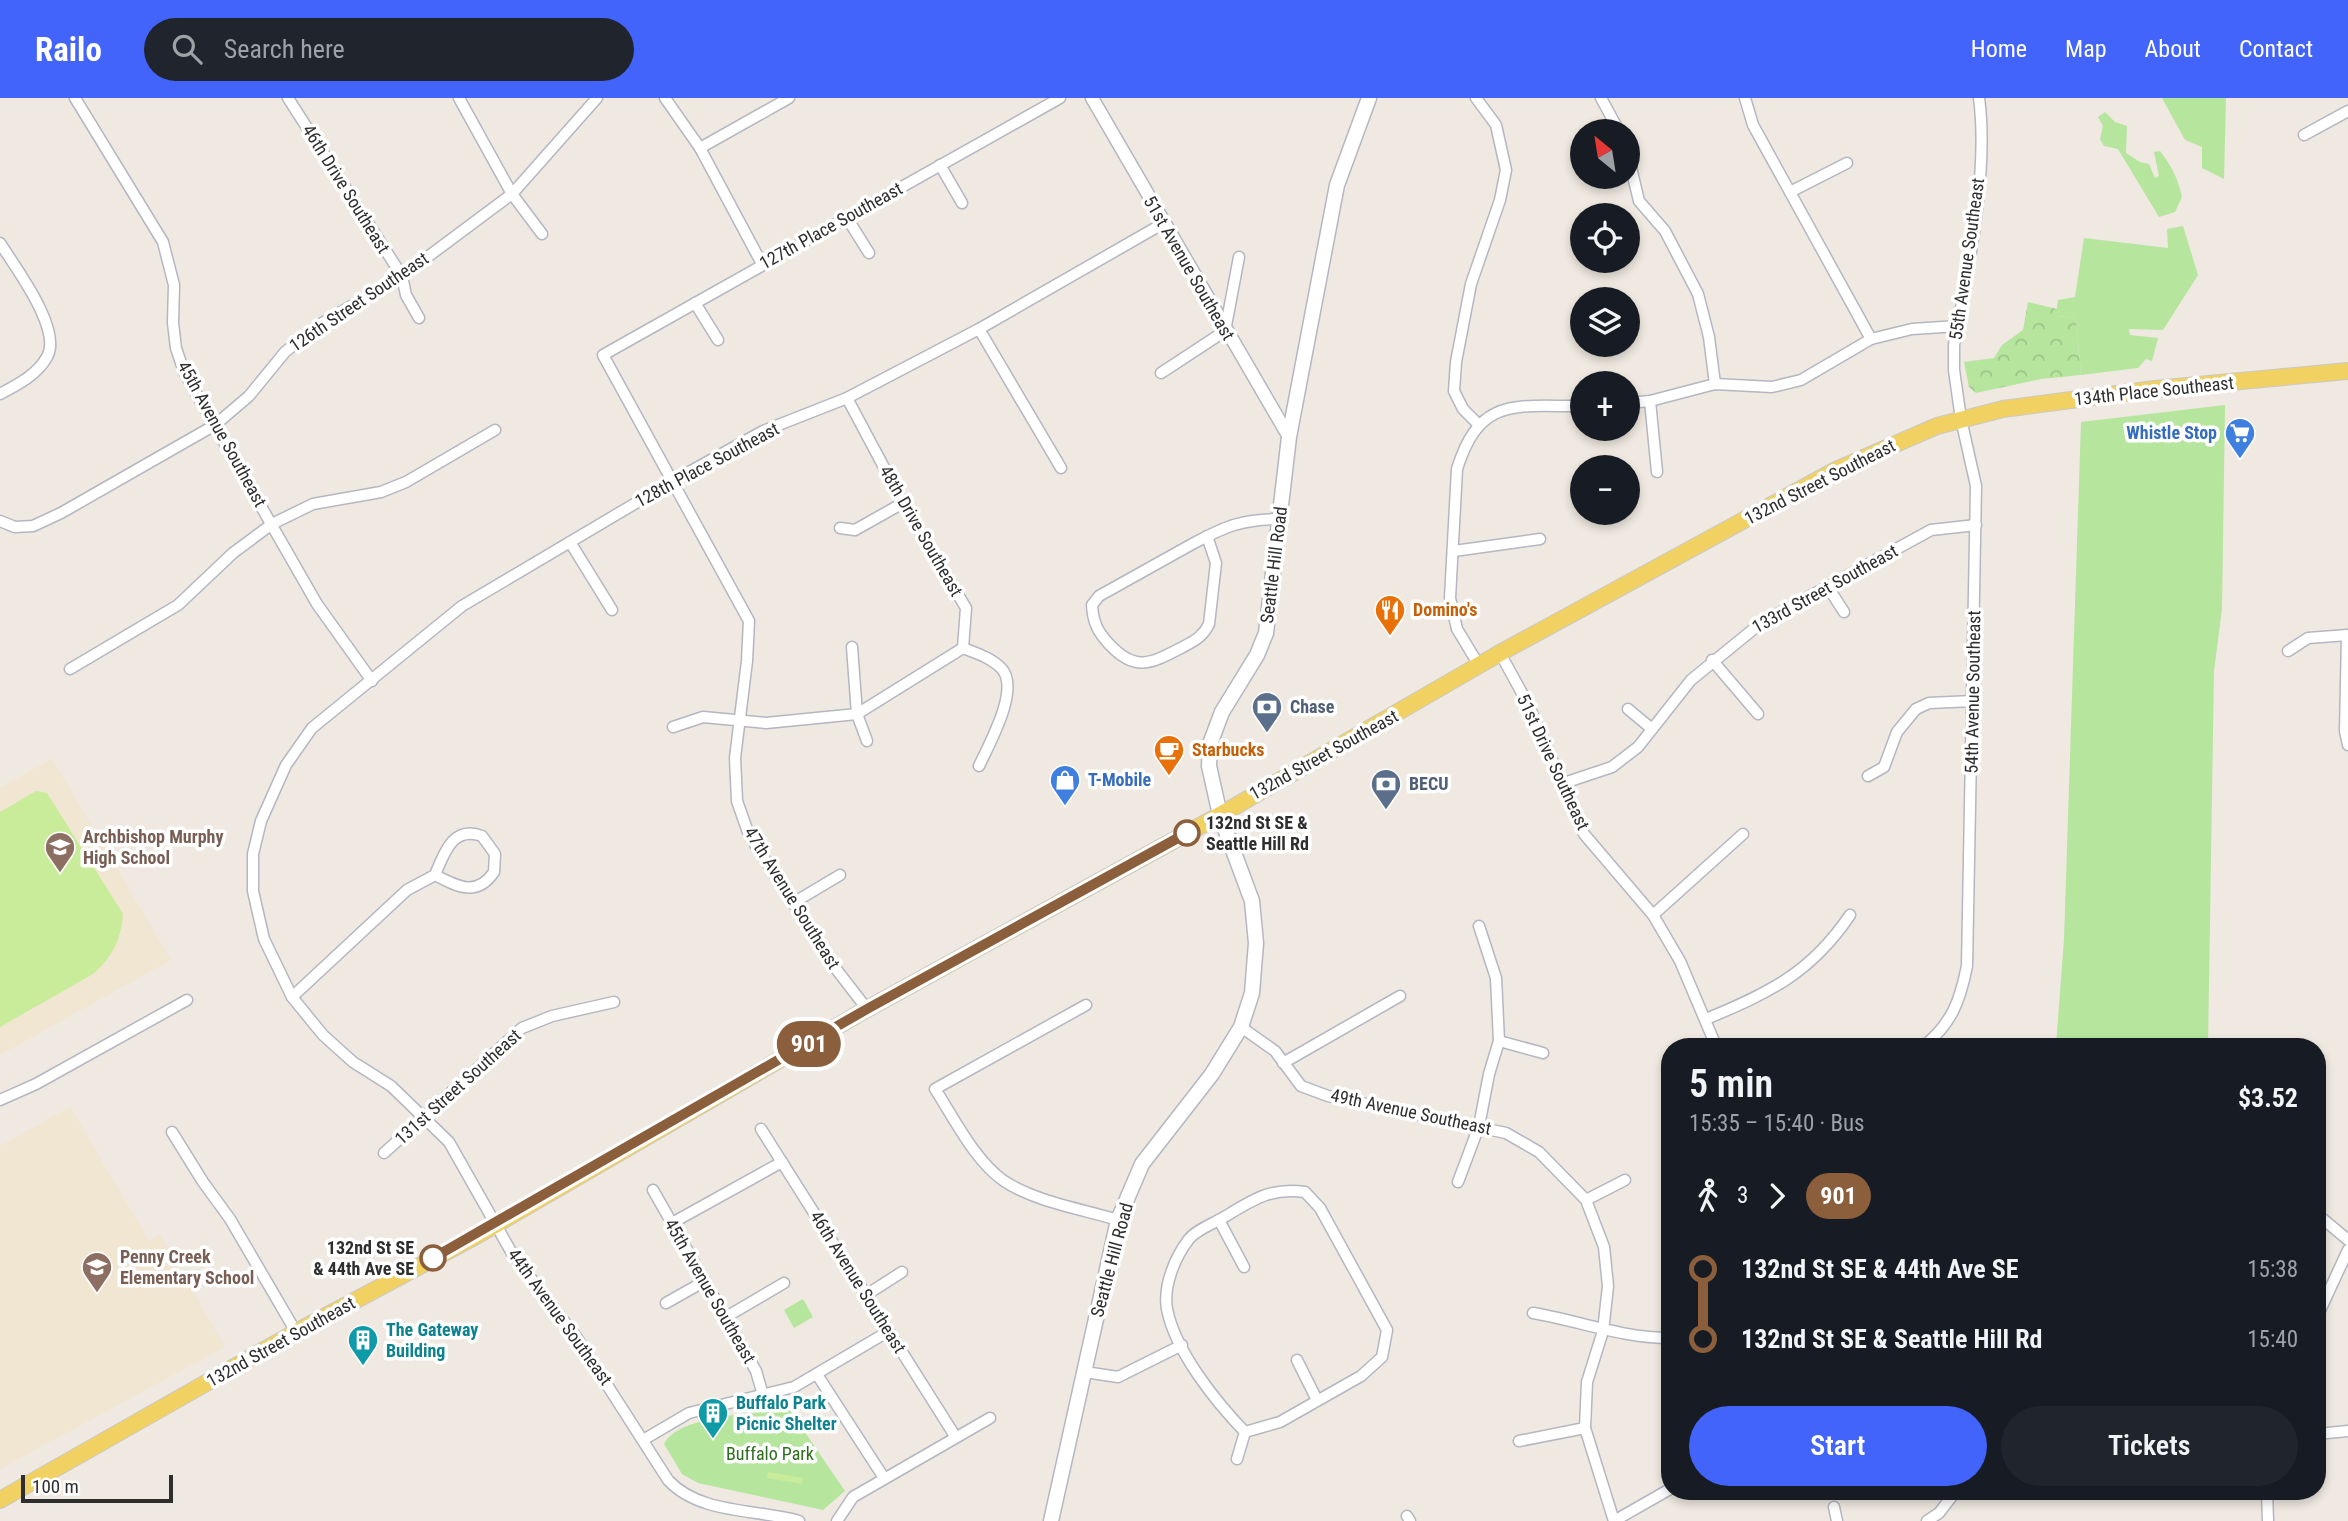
<!DOCTYPE html>
<html lang="en">
<head>
<meta charset="utf-8">
<style>
	:root { --surface:#171b24; --page:#20242c; --text:#f1f3f6; --muted:#9ea1a6; --accent:#4264fb }
	body { margin:0; font-family:"Roboto Condensed",sans-serif; background:var(--page); color:var(--text); height:100vh; display:flex; flex-direction:column; font-size:26px; white-space:nowrap }
	* { box-sizing:border-box; margin:0 }
	p { font-size:23px; color:var(--muted) }
	.icon { flex:none; width:38px; height:38px; fill:none; stroke:currentColor; stroke-width:2; stroke-linecap:round; stroke-linejoin:round }
	.map { position:relative; flex:1; overflow:hidden }
	.drawer { position:absolute; left:1661px; top:940px; width:665px; height:462px; display:flex; flex-direction:column; background:var(--surface); border-radius:28px; box-shadow:0 4px 10px #0003 }
	.drawer>* { flex:none }
	.badge { padding:0 14px; border-radius:23px; font-size:24px; line-height:46px }
	.needle { width:46px; rotate:330deg }
	.tools { position:absolute; left:1570px; top:21px; display:grid; gap:14px }
	.tools a { display:grid; place-items:center; width:70px; height:70px; border-radius:50%; background:var(--surface); box-shadow:0 4px 10px #0003; font-size:35px }
	.scale { position:absolute; left:21px; bottom:18px; width:152px; box-sizing:border-box; padding-left:7px; border:4px solid #2e2e2e; border-top:0; font-size:19px; line-height:24px; white-space:nowrap; color:#2e2e2e; -webkit-text-stroke:5px #fff; paint-order:stroke }
	.map>.badge { position:absolute; translate:-50% -50%; box-shadow:0 0 0 4px #fff }
	.legs { display:flex; align-items:center; gap:10px; height:77px; padding:0 28px; font-size:23px }
	.legs p { margin-inline-start:auto }
	.head { display:flex; align-items:center; justify-content:space-between; height:119px; padding:0 28px }
	h1 { font-size:38px; font-weight:600; line-height:52px }
	.cta { display:flex; gap:14px; margin-top:auto; padding:14px 28px }
	.cta a { flex:1; height:80px; border-radius:42px; background:var(--accent); color:#fff; font-size:28px; font-weight:600; line-height:80px; text-align:center }
	.cta a+a { background:var(--page); color:var(--text) }
	ul { padding:0 28px; list-style:none }
	li { display:flex; align-items:center; gap:24px; height:70px; font-size:26px }
	li i { display:grid; place-items:center; width:10px; height:100%; margin:0 9px; background:currentColor }
	li i::after { content:''; width:18px; height:18px; margin:-9px; border:5px solid; border-radius:50%; background:var(--surface) }
	li p { margin-inline-start:auto }
	li:first-child i { background:linear-gradient(#0000 50%,currentColor 0) }
	li:last-child i { background:linear-gradient(currentColor 50%,#0000 0) }
	header { display:flex; align-items:center; gap:42px; box-sizing:border-box; height:98px; padding:0 35px; background:var(--accent); color:#fff }
	header strong { font-size:33px }
	nav { display:flex; gap:38px; margin-inline-start:auto; font-size:24px }
	.search { width:490px; height:63px; background:var(--page); display:flex; align-items:center; gap:18px; box-sizing:border-box; padding:0 24px; border-radius:38px; color:var(--muted); font-size:26px }
	.map>svg:first-child { display:block }
</style>
</head>
<body>
<header>
<strong>Railo</strong>
<div class="search"><svg class="icon" aria-label="search" viewBox="0 0 24 24"><circle cx="10" cy="10" r="6"/><path d="M15 15l6 6"/></svg>Search here</div>
<nav><a>Home</a><a>Map</a><a>About</a><a>Contact</a></nav>
</header>
<div class="map">
<svg width="2348" height="1423" viewBox="0 0 2348 1423">
	<defs>
		<pattern id="forest-crowns" width="20" height="18" patternUnits="userSpaceOnUse" patternTransform="scale(1.75)"><rect width="20" height="18" fill="#b6e59e"/><path d="M2 6a3 3 0 1 1 6 0M12 15a3 3 0 1 1 6 0" fill="none" stroke="#9dc588"/></pattern>
	</defs>
	<rect width="100%" height="100%" fill="#efe9e1"/>
	<g fill="#f0e6d1">
		<path d="M52 661 171 862 0 957V690Z"/>
		<path d="M70 1009 149 1143 160 1137 225 1249 0 1371V1048Z"/>
	</g>
	<g fill="#b6e59e">
		<path d="M2162 0H2226L2224 81 2202 70V49L2185 42Z"/>
		<path d="M2105 14 2115 24 2127 28 2126 55 2140 64 2149 66 2155 80 2159 78 2154 54 2160 53C2171 67 2178 80 2182 99L2175 114 2159 119 2118 51 2104 48 2100 41 2103 28 2098 19Z"/>
		<path d="M2183 128 2198 177 2163 232 2129 231 2130 237 2158 240 2152 263 2146 261 2138 270 2081 277 2076 220 2056 218 2058 202 2075 199 2084 140 2168 150 2167 131Z"/>
		<path d="M2225 307 2222 511 2214 573 2208 948H2056L2064 841 2081 324Z"/>
		<path d="M803 1201 813 1219 794 1230 784 1212Z"/>
		<path d="M789 1311 845 1393 823 1412 698 1385 682 1376 664 1346C678 1317 759 1315 789 1311Z"/>
	</g>
	<path fill="url(#forest-crowns)" d="M2028 204 2057 211V218L2076 220 2081 277 2041 281 1976 295 1969 289 1964 264 1994 260 2002 247 2023 232Z"/>
	<g fill="#c9ec9a">
		<path d="M36 693 47 695 123 816C121 842 112 859 93 876L0 929V714Z"/>
		<path d="M768 1374 803 1380 802 1386 767 1380Z"/>
	</g>
	<g fill="none" stroke-linecap="round" stroke-linejoin="round">
		<g stroke="#b4b7c1" stroke-width="13">
			<g id="minor">
				<path d="M75 0 163 144 174 187 173 225 176 250 184 274 317 506 372 583"/>
				<path d="M288 0 402 178 406 197 419 220"/>
				<path d="M459 0 512 96 542 136"/>
				<path d="M665 0 700 50 762 166"/>
				<path d="M1476 0 1496 27 1506 72 1500 102 1471 186 1456 264 1454 293 1463 311 1479 327"/>
				<path d="M1601 0 1619 33"/>
				<path d="M1745 0 1753 27 1871 241"/>
				<path d="M2304 37 2348 13"/>
				<path d="M700 50 789 0"/>
				<path d="M1628 57 1639 103 1665 133 1698 196 1709 239 1715 286"/>
				<path d="M940 67 962 105"/>
				<path d="M1790 94 1847 65"/>
				<path d="M847 120 869 155"/>
				<path d="M0 145C15 169 63 232 47 259 37 277 17 287 0 296"/>
				<path d="M695 205 718 242"/>
				<path d="M979 231 1061 370"/>
				<path d="M1161 275 1225 233 1239 159"/>
				<path d="M847 300 903 405 966 510 963 550C976 555 992 560 1002 571 1020 592 989 646 979 668"/>
				<path d="M1650 303 1657 374"/>
				<path d="M1628 305 1650 303 1715 286 1772 289 1801 282 1871 241 1912 231 1958 228"/>
				<path d="M0 423 15 429 33 428 61 415 215 327 249 298 285 254 317 228 402 178 512 96 597 0"/>
				<path d="M840 430 855 432 903 405"/>
				<path d="M1207 438 1216 465 1209 526C1203 539 1194 543 1181 550 1150 566 1135 574 1109 546 1098 534 1093 525 1092 507L1099 498 1194 445C1226 428 1243 421 1280 421"/>
				<path d="M570 444 612 512"/>
				<path d="M1454 453 1540 441"/>
				<path d="M1828 489 1844 514"/>
				<path d="M2347 537 2345 633 2348 647"/>
				<path d="M852 549 857 616 867 643"/>
				<path d="M2288 553 2308 540 2348 537"/>
				<path d="M1500 555 1529 608 1584 736 1653 817 1680 863 1716 948"/>
				<path d="M1712 562 1758 616"/>
				<path d="M1480 569 1457 531 1450 500 1457 371C1480 297 1517 309 1582 308"/>
				<path d="M70 571 178 507 233 455 272 426 313 406 381 394 406 384 495 332"/>
				<path d="M1628 611 1652 631"/>
				<path d="M673 629 703 619 766 625 857 616 963 550"/>
				<path d="M1868 678 1884 669 1897 634 1916 611 1929 605 1973 603"/>
				<path d="M1561 686 1612 669 1638 649 1691 582 1761 525 1931 432 1976 427"/>
				<path d="M793 805 840 777"/>
				<path d="M1653 817 1743 736"/>
				<path d="M292 899 407 792 435 777C458 789 477 799 494 774L495 756 482 738C453 727 444 755 435 777"/>
				<path d="M1086 907 935 991C954 1020 975 1063 1004 1083 1036 1104 1082 1111 1118 1122"/>
				<path d="M867 911 833 867 749 737 737 703 735 660 747 563 749 523 603 257 1060 0"/>
				<path d="M1706 921C1769 895 1811 875 1850 817"/>
				<path d="M1241 929 1275 953 1301 988 1328 998 1506 1035 1539 1054 1586 1102 1604 1149 1608 1188 1603 1233 1587 1284 1585 1330 1614 1423"/>
				<path d="M1499 943 1543 955"/>
				<path d="M1924 948C1952 925 1960 903 1967 868L1976 388 1961 321 1954 272V247C1968 173 1989 74 1979 0"/>
				<path d="M1283 965 1400 898"/>
				<path d="M0 1002 36 986 187 902"/>
				<path d="M761 1031 955 1338"/>
				<path d="M172 1034 203 1084 230 1121 296 1234"/>
				<path d="M384 1055 522 930 552 918 614 904"/>
				<path d="M1458 1084 1479 1028 1489 976 1499 943 1496 880 1479 828"/>
				<path d="M653 1092 756 1273 763 1297"/>
				<path d="M1586 1102 1625 1082"/>
				<path d="M2317 1116 2348 1142"/>
				<path d="M1219 1122 1244 1169"/>
				<path d="M672 1125 782 1064"/>
				<path d="M866 1197 902 1174"/>
				<path d="M666 1205 705 1183"/>
				<path d="M1533 1215C1580 1223 1622 1240 1670 1240"/>
				<path d="M726 1219 784 1185"/>
				<path d="M2317 1219 2348 1152"/>
				<path d="M1297 1262 1317 1302"/>
				<path d="M1085 1274 1118 1279 1182 1247"/>
				<path d="M818 1278 884 1380"/>
				<path d="M2317 1336 2348 1333"/>
				<path d="M643 1342 689 1315 794 1289 889 1233"/>
				<path d="M1519 1343 1585 1330"/>
				<path d="M1237 1361 1245 1334C1216 1304 1175 1253 1167 1211 1163 1188 1175 1159 1189 1141 1197 1131 1215 1125 1226 1118 1254 1101 1272 1089 1305 1094L1320 1110 1387 1232 1382 1259 1361 1278 1280 1324 1245 1334"/>
				<path d="M2267 1393 2268 1423"/>
				<path d="M1834 1409 1837 1423"/>
				<path d="M1407 1418 1410 1423"/>
				<path d="M799 1423C756 1411 699 1416 668 1382L577 1240 513 1157 449 1044 391 988 353 964 323 937 292 899 264 841 253 793V756L261 723 286 667 312 630 462 508 673 383 763 333 847 300 979 231 1164 125"/>
				<path d="M837 1423 853 1399 990 1320"/>
				<path d="M1614 1423 1670 1391"/>
				<path d="M1927 1423 1939 1415 1956 1393"/>
			</g>
		</g>
		<g stroke="#b4b7c1" stroke-width="15">
			<path id="tertiary" d="M1092 0 1289 339"/>
		</g>
		<g stroke="#b4b7c1" stroke-width="17">
			<path id="secondary" d="M1051 1423 1118 1122 1142 1066 1212 976 1241 929 1252 895 1256 845 1252 803 1220 717 1209 668 1210 646 1222 614 1257 557 1266 535 1289 339 1337 87 1369 0"/>
		</g>
		<g stroke="#c9c9c9" stroke-width="18">
			<path id="primary" d="M0 1402 296 1234 476 1138 867 911 1220 717 1500 555 1836 372 1937 328 2003 311 2155 291 2348 273"/>
		</g>
		<use href="#minor" stroke="#fff" stroke-width="10"/>
		<use href="#tertiary" stroke="#fff" stroke-width="12"/>
		<use href="#secondary" stroke="#fff" stroke-width="14"/>
		<use href="#primary" stroke="#f2d163" stroke-width="16"/>
	</g>
	<g fill="none" stroke-linecap="round" stroke-linejoin="round">
		<g stroke="#fff" stroke-width="16">
			<path id="line-1" d="M433 1160 867 911 1187 735"/>
		</g>
		<use href="#line-1" stroke="#8b5e3c" stroke-width="10"/>
	</g>
	<defs>
		<g id="supermarket-pin" transform="scale(1.575)"><path d="M0 17L-7.5 6A9.5 9.5 0 1 1 7.5 6Z" fill="#3f7fe0" stroke="#fff"/><path d="M-6-5.5h2.5l.6 2H6L4.5 2H-2.5L-4.4-4H-6ZM-1.5 3.2a1.3 1.3 0 1 0 .1 0ZM3 3.2a1.3 1.3 0 1 0 .1 0Z" fill="#fff"/></g>
		<g id="restaurant-pin" transform="scale(1.575)"><path d="M0 17L-7.5 6A9.5 9.5 0 1 1 7.5 6Z" fill="#e8710a" stroke="#fff"/><path d="M-5-6h1v4h1v-4h1v4h1v-4h1v5L-1.5 .5V6h-2V.5L-5-1ZM5-6V6H3V1.5H1.5Q1.5-4 5-6Z" fill="#fff"/></g>
		<g id="bank-pin" transform="scale(1.575)"><path d="M0 17L-7.5 6A9.5 9.5 0 1 1 7.5 6Z" fill="#5c6f8a" stroke="#fff"/><path d="M-6-4H6V4H-6ZM0-2.3a2.3 2.3 0 1 0 0 4.6a2.3 2.3 0 1 0 0-4.6Z" fill="#fff"/></g>
		<g id="cafe-pin" transform="scale(1.575)"><path d="M0 17L-7.5 6A9.5 9.5 0 1 1 7.5 6Z" fill="#e8710a" stroke="#fff"/><path d="M-5.5-4.5H6V0H3Q3 3.5 0 3.5H-2.5Q-5.5 3.5-5.5 0ZM3-3.2v2h1.7v-2ZM-6 4.5H4V6H-6Z" fill="#fff"/></g>
		<g id="shop-pin" transform="scale(1.575)"><path d="M0 17L-7.5 6A9.5 9.5 0 1 1 7.5 6Z" fill="#3f7fe0" stroke="#fff"/><path d="M-5-2.5h2.3a2.7 3.5 0 0 1 5.4 0H5L5.5 6h-11ZM-1.5-2.5h3a1.5 2.3 0 0 0-3 0Z" fill="#fff"/></g>
		<g id="school-pin" transform="scale(1.575)"><path d="M0 17L-7.5 6A9.5 9.5 0 1 1 7.5 6Z" fill="#8d6e63" stroke="#fff"/><path d="M0-5L7-2L0 1L-7-2ZM-4 1L0 2.5L4 1V4Q0 6-4 4Z" fill="#fff"/></g>
		<g id="building-pin" transform="scale(1.575)"><path d="M0 17L-7.5 6A9.5 9.5 0 1 1 7.5 6Z" fill="#0f9aa8" stroke="#fff"/><path d="M-4-6H4V6H1V3H-1V6H-4ZM-2.5-4.3h1.7v1.8h-1.7ZM.8-4.3h1.7v1.8H.8ZM-2.5-1h1.7V.8h-1.7ZM.8-1h1.7V.8H.8Z" fill="#fff"/></g>
	</defs>
	<g fill-rule="evenodd">
		<use href="#supermarket-pin" x="2240" y="335"/>
		<use href="#restaurant-pin" x="1390" y="512"/>
		<use href="#bank-pin" x="1267" y="609"/>
		<use href="#cafe-pin" x="1169" y="652"/>
		<use href="#shop-pin" x="1065" y="682"/>
		<use href="#bank-pin" x="1386" y="686"/>
		<use href="#school-pin" x="60" y="749"/>
		<use href="#school-pin" x="97" y="1169"/>
		<use href="#building-pin" x="363" y="1242"/>
		<use href="#building-pin" x="713" y="1315"/>
	</g>
	<g fill="#fff" stroke="#8b5e3c" stroke-width="3.5">
		<circle cx="1187" cy="735" r="12"/>
		<circle cx="433" cy="1160" r="12"/>
	</g>
	<g text-anchor="middle" stroke-width="7" stroke-linejoin="round" paint-order="stroke">
		<g font-size="18" fill="#2e2e2e" stroke="#fff">
			<text transform="translate(346 91) rotate(58)" y="6">46th Drive Southeast</text>
			<text transform="translate(831 128) rotate(-29)" y="6">127th Place Southeast</text>
			<text transform="translate(1967 161) rotate(-82)" y="6">55th Avenue Southeast</text>
			<text transform="translate(1189 170) rotate(60)" y="6">51st Avenue Southeast</text>
			<text transform="translate(359 204) rotate(-34)" y="6">126th Street Southeast</text>
			<text transform="translate(2154 293) rotate(-6)" y="6">134th Place Southeast</text>
			<text transform="translate(222 336) rotate(61)" y="6">45th Avenue Southeast</text>
			<text transform="translate(707 367) rotate(-28)" y="6">128th Place Southeast</text>
			<text transform="translate(1820 384) rotate(-27)" y="6">132nd Street Southeast</text>
			<text transform="translate(921 433) rotate(60)" y="6">48th Drive Southeast</text>
			<text transform="translate(1274 467) rotate(-83)" y="6">Seattle Hill Road</text>
			<text transform="translate(1825 491) rotate(-29)" y="6">133rd Street Southeast</text>
			<text transform="translate(1973 594) rotate(-89)" y="6">54th Avenue Southeast</text>
			<text transform="translate(1324 657) rotate(-29)" y="6">132nd Street Southeast</text>
			<text transform="translate(1553 664) rotate(65)" y="6">51st Drive Southeast</text>
			<text transform="translate(792 800) rotate(58)" y="6">47th Avenue Southeast</text>
			<text transform="translate(458 989) rotate(-42)" y="6">131st Street Southeast</text>
			<text transform="translate(1411 1014) rotate(12)" y="6">49th Avenue Southeast</text>
			<text transform="translate(1112 1162) rotate(-75)" y="6">Seattle Hill Road</text>
			<text transform="translate(858 1184) rotate(58)" y="6">46th Avenue Southeast</text>
			<text transform="translate(710 1193) rotate(60)" y="6">45th Avenue Southeast</text>
			<text transform="translate(560 1219) rotate(54)" y="6">44th Avenue Southeast</text>
			<text transform="translate(281 1244) rotate(-29)" y="6">132nd Street Southeast</text>
		</g>
		<g font-size="18" font-weight="bold" fill="#366cbe" stroke="#fff" text-anchor="end">
			<text x="2217" y="341">Whistle Stop</text>
			<text x="1088" y="688" text-anchor="start">T-Mobile</text>
		</g>
		<g font-size="18" font-weight="bold" fill="#c56008" stroke="#fff" text-anchor="start">
			<text x="1413" y="518">Domino's</text>
			<text x="1192" y="658">Starbucks</text>
		</g>
		<g font-size="18" font-weight="bold" fill="#4e5e75" stroke="#fff" text-anchor="start">
			<text x="1290" y="615">Chase</text>
			<text x="1409" y="692">BECU</text>
		</g>
		<g font-size="18" font-weight="bold" fill="#2e2e2e" stroke="#fff" text-anchor="start">
			<text x="1206" y="731">132nd St SE &amp;<tspan x="1206" dy="21">Seattle Hill Rd</tspan></text>
			<text x="414" y="1156" text-anchor="end">132nd St SE<tspan x="414" dy="21">&amp; 44th Ave SE</tspan></text>
		</g>
		<g font-size="18" font-weight="bold" fill="#785e54" stroke="#fff" text-anchor="start">
			<text x="83" y="745">Archbishop Murphy<tspan x="83" dy="21">High School</tspan></text>
			<text x="120" y="1165">Penny Creek<tspan x="120" dy="21">Elementary School</tspan></text>
		</g>
		<g font-size="18" font-weight="bold" fill="#0d838f" stroke="#fff" text-anchor="start">
			<text x="386" y="1238">The Gateway<tspan x="386" dy="21">Building</tspan></text>
			<text x="736" y="1311">Buffalo Park<tspan x="736" dy="21">Picnic Shelter</tspan></text>
		</g>
		<g font-size="18" fill="#2c6e1b" stroke="#fff">
			<text x="770" y="1362">Buffalo Park</text>
		</g>
	</g>
</svg>
<div class="tools">
<a><svg class="needle" viewBox="-14 -14 28 28"><path d="M0-13l5 13h-10z" fill="#e53935"/><path d="M0 13l5-13h-10z" fill="#9ea1a6"/></svg></a>
<a><svg class="icon" aria-label="locate" viewBox="0 0 24 24"><circle cx="12" cy="12" r="6"/><path d="M12 2v4M12 18v4M2 12h4M18 12h4"/></svg></a>
<a><svg class="icon" aria-label="layers" viewBox="0 0 24 24"><path d="M12 4l9 5-9 5-9-5zM3 14l9 5 9-5"/></svg></a>
<a>+</a>
<a>−</a>
</div>
<div class="scale">100 m</div>
<b class="badge" style="left:809px;top:946px;background:#8b5e3c;color:#fff">901</b>
<section class="drawer">
<div class="head"><div><h1>5 min</h1><p>15:35 – 15:40 · Bus</p></div><b>$3.52</b></div>
<div class="legs"><svg class="icon" aria-label="walk" viewBox="0 0 24 24"><circle cx="13" cy="4" r="2"/><path d="M13 8l-2 6 4 7M11 14l-3 7M7 12l3-4h3l4 4"/></svg>3<svg class="icon" aria-label="forward" viewBox="0 0 24 24"><path d="M9 5l7 7-7 7"/></svg><b class="badge" style="background:#8b5e3c;color:#fff">901</b></div>
<ul>
<li><i style="color:#8b5e3c"></i><b>132nd St SE &amp; 44th Ave SE</b><p>15:38</p></li>
<li><i style="color:#8b5e3c"></i><b>132nd St SE &amp; Seattle Hill Rd</b><p>15:40</p></li>
</ul>
<div class="cta"><a>Start</a><a>Tickets</a></div>
</section>
</div>
</body>
</html>
